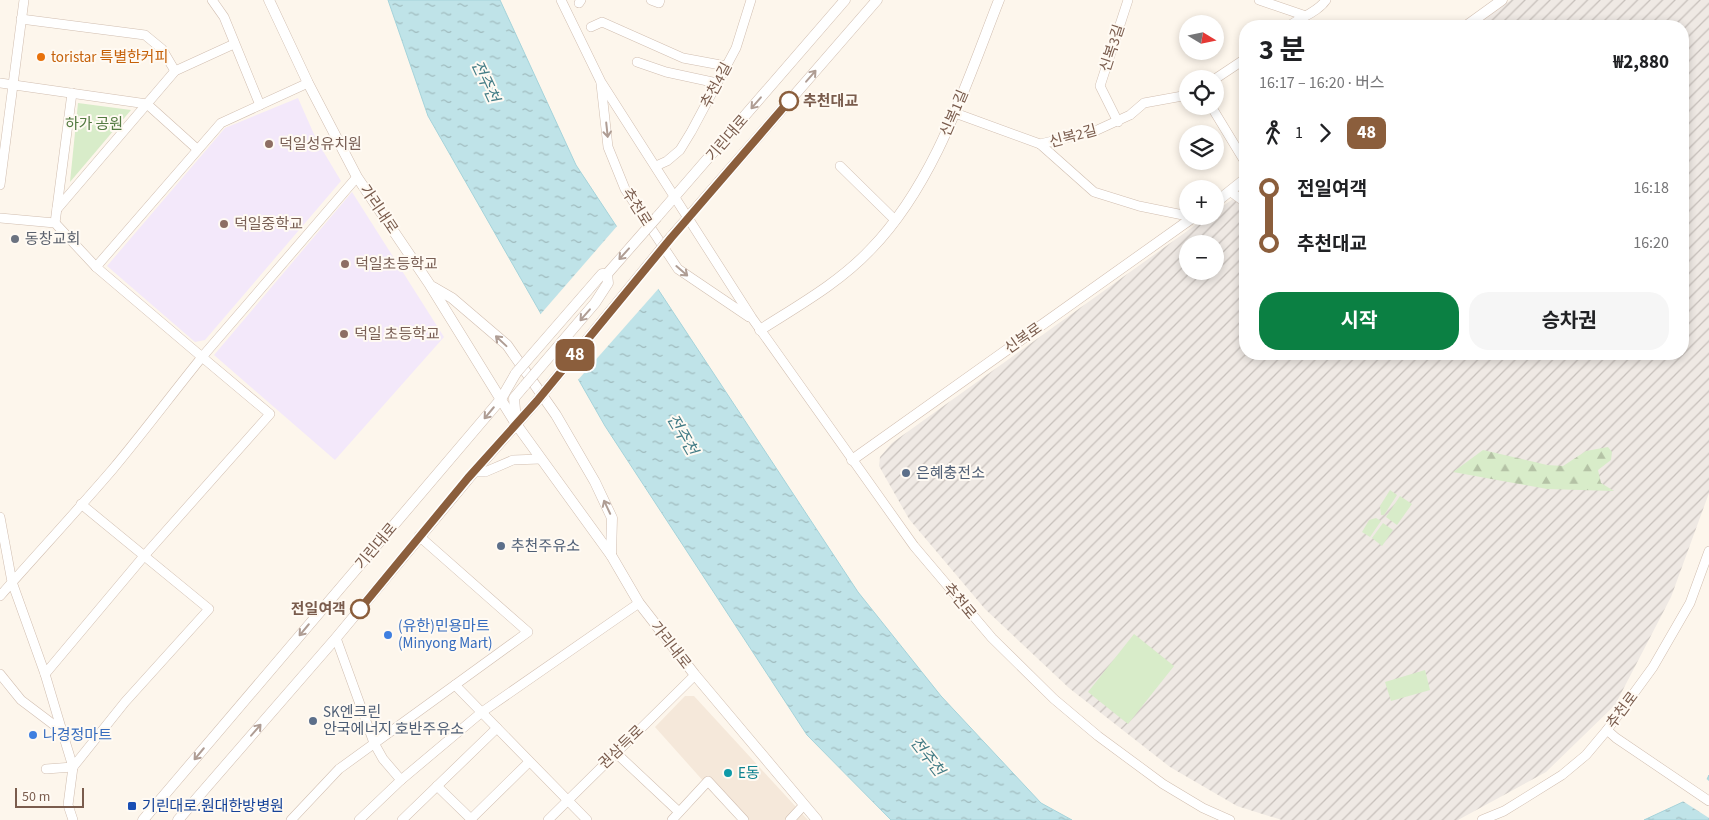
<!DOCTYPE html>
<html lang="ko">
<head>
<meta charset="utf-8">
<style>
	:root { --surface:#fff; --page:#f6f6f6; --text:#202124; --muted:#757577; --accent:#0b8043 }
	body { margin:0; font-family:"Source Sans 3","Noto Sans KR",sans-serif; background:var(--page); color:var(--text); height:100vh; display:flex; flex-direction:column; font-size:19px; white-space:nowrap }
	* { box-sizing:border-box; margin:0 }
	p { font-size:16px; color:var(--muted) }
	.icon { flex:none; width:28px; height:28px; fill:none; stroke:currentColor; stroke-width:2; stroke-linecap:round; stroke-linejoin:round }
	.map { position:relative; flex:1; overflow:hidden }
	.details { position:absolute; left:1239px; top:20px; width:450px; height:340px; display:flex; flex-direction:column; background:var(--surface); border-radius:20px; box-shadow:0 2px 8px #0003 }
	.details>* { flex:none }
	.badge { padding:0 10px; border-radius:8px; font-size:18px; line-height:32px }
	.needle { width:32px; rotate:100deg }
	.controls { position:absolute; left:1179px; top:15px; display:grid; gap:10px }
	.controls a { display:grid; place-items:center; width:45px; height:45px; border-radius:50%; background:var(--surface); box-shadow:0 2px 8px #0003; font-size:25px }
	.scale { position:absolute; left:15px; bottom:12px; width:69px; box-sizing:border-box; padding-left:5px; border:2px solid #7a5c4d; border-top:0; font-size:14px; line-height:18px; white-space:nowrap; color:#7a5c4d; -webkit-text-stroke:4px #fffaf3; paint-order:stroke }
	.map>.badge { position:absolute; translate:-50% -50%; box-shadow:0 0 0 2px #fff }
	.legs { display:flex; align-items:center; gap:8px; height:55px; padding:0 20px; font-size:16px }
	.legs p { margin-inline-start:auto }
	.head { display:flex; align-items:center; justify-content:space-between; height:85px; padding:0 20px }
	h1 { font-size:28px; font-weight:700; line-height:38px }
	.action { display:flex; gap:10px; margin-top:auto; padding:10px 20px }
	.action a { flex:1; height:58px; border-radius:20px; background:var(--accent); color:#fff; font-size:20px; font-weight:700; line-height:58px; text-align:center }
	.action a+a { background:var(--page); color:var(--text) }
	ul { padding:0 20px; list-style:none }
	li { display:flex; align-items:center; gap:18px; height:55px; font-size:19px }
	li i { display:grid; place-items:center; width:8px; height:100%; margin:0 6px; background:currentColor }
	li i::after { content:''; width:12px; height:12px; margin:-6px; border:4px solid; border-radius:50%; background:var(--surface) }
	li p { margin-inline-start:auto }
	li:first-child i { background:linear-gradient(#0000 50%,currentColor 0) }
	li:last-child i { background:linear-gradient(currentColor 50%,#0000 0) }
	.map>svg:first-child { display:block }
</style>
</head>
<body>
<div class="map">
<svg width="1709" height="820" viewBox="0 0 1709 820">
	<defs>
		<pattern id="industrial-furrows" width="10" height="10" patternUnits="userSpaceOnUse" patternTransform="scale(1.25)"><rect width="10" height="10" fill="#efe9e4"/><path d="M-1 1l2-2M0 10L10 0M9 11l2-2" fill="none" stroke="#c7c0bb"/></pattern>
		<pattern id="forest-firs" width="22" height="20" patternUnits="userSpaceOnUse" patternTransform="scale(1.25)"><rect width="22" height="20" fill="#d8ecc9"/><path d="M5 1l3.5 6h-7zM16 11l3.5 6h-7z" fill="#b4c2a5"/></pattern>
		<pattern id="water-ripples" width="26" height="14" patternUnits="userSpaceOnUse" patternTransform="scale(1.25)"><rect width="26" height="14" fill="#bfe3e8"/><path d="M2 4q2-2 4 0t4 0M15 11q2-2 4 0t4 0" fill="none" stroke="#a0bbbe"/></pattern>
	</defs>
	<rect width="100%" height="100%" fill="#fdf6ec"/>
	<path fill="#f5e8da" d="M685 696H694L808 820H738L655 727Z"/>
	<path fill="url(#industrial-furrows)" fill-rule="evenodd" d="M1511 0H1709V493L1671 597 1615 705 1546 772 1458 820H1282L1237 806 1170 767 1069 688 985 609 909 519 879 466 880 457 892 443 1208 216H1215V212L1245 190V354H1682V26H1474ZM1188 244H1215V271H1188Z"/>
	<g fill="#f3e8fa">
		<path d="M298 98 317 141 341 181 205 340 195 342 107 266 225 128Z"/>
		<path d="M352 192 444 337 335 460 214 355Z"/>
	</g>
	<g fill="#d8ecc9">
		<path d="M78 103 131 110 70 182Z"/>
		<path d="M1390 490 1397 495 1384 515H1381L1380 506Z"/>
		<path d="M1400 496 1412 504 1397 525 1386 517Z"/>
		<path d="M1376 518 1381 521 1370 537 1362 532 1369 520Z"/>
		<path d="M1383 523 1393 530 1382 546 1372 538Z"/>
		<path d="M1134 634 1174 666 1128 724 1088 692Z"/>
		<path d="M1425 670 1430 690 1391 701 1385 682Z"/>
	</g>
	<path fill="url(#forest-firs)" d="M1608 447 1612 452 1611 460 1598 470 1601 483 1614 491 1547 489 1453 472 1483 450 1547 465 1563 466 1586 451Z"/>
	<g fill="url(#water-ripples)" stroke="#a5d3da">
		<path d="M388 0H500L576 165 858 592 941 696 1041 803 1072 820H891L807 735 605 426 428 116Z"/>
		<path d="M1709 775V820H1644L1700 794Z"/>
	</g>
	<g fill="#fdf6ec">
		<path d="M618 225 660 287 577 381 539 316Z"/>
		<path d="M1705 778 1709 781V818L1681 800 1698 792Z"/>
	</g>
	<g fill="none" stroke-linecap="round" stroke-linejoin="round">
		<g stroke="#d1beb0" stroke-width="10">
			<g id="minor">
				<path d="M212 0 224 17 260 105"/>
				<path d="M561 0 601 82 752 318 914 546 992 638 1054 699 1098 736 1163 784 1203 808 1230 820"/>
				<path d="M651 0 659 3 660 0"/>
				<path d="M1259 0 1303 15"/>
				<path d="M579 3 581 0"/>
				<path d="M21 19 145 35 162 49 175 71"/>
				<path d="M1289 26C1301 17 1318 12 1326 0"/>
				<path d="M591 27 602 22 683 58 726 66"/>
				<path d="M637 62 666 72 717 83"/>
				<path d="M1215 79 1245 59"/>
				<path d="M0 83 147 104 197 149"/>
				<path d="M601 84 608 147 625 189 678 269 749 317"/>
				<path d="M1211 106 1245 162"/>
				<path d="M955 113 1040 144 1095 131 1130 115 1144 103 1188 95"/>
				<path d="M1118 122 1100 86 1128 0"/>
				<path d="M1040 144 1094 192 1139 206 1188 216"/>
				<path d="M656 166 667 161 680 150 691 132 736 48 751 0"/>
				<path d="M840 166 895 220"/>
				<path d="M0 185 24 0"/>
				<path d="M1231 192 1245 202"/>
				<path d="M57 209 175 71 234 44"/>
				<path d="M0 218 55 223 96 267 202 357 357 177"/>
				<path d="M55 223 72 93"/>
				<path d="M96 267 221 123 308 83"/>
				<path d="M474 472H485L513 460 540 459"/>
				<path d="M0 517 12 582 45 674 144 556 270 414 202 357C172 394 143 433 112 470 75 513 37 554 0 596"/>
				<path d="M336 638 374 743 383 759 401 780"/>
				<path d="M0 674 21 700 62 731 73 767 68 805 73 820"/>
				<path d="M45 674 62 731"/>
				<path d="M455 685 497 728"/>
				<path d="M1607 730 1616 738 1709 801"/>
				<path d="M615 752 679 812"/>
				<path d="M46 769 73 767 125 702 209 609 81 504"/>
				<path d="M437 786 472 820"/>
				<path d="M291 820 339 769 528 632 419 536"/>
				<path d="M359 820 401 780 482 712 639 603"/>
				<path d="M402 820 497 728 587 820"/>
				<path d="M470 820 529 762"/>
				<path d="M548 820 695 675"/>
				<path d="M672 820 708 781 744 820"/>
				<path d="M790 820 803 806"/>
				<path d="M1482 820 1504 811 1562 775 1586 755 1607 730 1653 667 1690 603 1709 551"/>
			</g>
		</g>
		<g stroke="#d1beb0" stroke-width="11">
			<g id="tertiary">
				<path d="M269 0 308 83 357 177 430 285 516 424 611 555 639 603 695 675 817 820"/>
				<path d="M1466 26 1502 0"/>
				<path d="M1215 203 1245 179"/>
				<path d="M657 217 845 0"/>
				<path d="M671 237 877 0"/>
				<path d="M433 287 452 298 507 345 556 415 595 482 612 518 611 555"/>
				<path d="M760 330C799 305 839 283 871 249 935 183 966 84 999 0"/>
				<path d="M516 422 514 398 525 385"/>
				<path d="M852 460 1195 216"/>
				<path d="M143 820 501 399 516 373"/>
				<path d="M178 820 336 638 474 472 537 401"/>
			</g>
		</g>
		<use href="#minor" stroke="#fff" stroke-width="9"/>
		<use href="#tertiary" stroke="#fff" stroke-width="10"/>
		<g stroke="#d1beb0" stroke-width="11" stroke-linecap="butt">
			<g id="tertiary-bridge">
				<path d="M516 373 602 274H607L657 217"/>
				<path d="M525 385 595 303 608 283 607 274"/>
				<path d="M537 401 671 237"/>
			</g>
		</g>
		<use href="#tertiary-bridge" stroke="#fff" stroke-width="10"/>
	</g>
	<defs><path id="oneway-shaft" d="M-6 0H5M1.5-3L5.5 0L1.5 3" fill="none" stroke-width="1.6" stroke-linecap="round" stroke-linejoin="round" transform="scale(1.25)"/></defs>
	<g stroke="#af9d94">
		<use href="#oneway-shaft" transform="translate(811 76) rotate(-49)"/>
		<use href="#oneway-shaft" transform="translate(756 103) rotate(131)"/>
		<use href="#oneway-shaft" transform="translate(607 130) rotate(84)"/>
		<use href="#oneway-shaft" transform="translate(624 254) rotate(132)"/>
		<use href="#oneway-shaft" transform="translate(682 271) rotate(41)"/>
		<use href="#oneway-shaft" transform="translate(585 315) rotate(131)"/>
		<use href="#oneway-shaft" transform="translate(501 341) rotate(-137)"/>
		<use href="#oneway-shaft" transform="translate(489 413) rotate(130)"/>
		<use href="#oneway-shaft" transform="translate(607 507) rotate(-115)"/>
		<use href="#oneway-shaft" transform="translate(304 630) rotate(130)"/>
		<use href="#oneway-shaft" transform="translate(256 730) rotate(-49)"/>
		<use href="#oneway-shaft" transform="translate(199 754) rotate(130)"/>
	</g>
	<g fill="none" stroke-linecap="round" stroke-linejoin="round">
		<g stroke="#fff" stroke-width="11">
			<path id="line-1" d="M360 609 468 478 537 401 671 238 789 101"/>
		</g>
		<use href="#line-1" stroke="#8b5e3c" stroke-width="8"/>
	</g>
	<circle fill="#e8710a" stroke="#fffaf3" stroke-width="2" cx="41" cy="57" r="5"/>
	<g fill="#fff" stroke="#8b5e3c" stroke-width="2.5">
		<circle cx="789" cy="101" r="9"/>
		<circle cx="360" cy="609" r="9"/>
	</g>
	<g fill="#8d6e63" stroke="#fffaf3" stroke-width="2">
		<circle cx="269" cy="144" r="5"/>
		<circle cx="224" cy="224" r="5"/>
		<circle cx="345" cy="264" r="5"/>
		<circle cx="344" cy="334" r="5"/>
	</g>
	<circle fill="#6b7280" stroke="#fffaf3" stroke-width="2" cx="15" cy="239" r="5"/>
	<g fill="#5c6f8a" stroke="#fffaf3" stroke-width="2">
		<circle cx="906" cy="473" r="5"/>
		<circle cx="501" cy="546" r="5"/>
		<circle cx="313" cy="721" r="5"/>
	</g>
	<g fill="#3f7fe0" stroke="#fffaf3" stroke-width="2">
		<circle cx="388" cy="635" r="5"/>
		<circle cx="33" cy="735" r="5"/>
	</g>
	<circle fill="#0f9aa8" stroke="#fffaf3" stroke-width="2" cx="728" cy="773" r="5"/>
	<rect fill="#1a4fb4" stroke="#fffaf3" stroke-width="2" x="127" y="801" width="10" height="10" rx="2.5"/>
	<g text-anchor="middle" stroke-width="4" stroke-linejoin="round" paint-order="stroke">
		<g font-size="15" fill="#7a5c4d" stroke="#fffaf3">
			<text transform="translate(1112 48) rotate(-72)" y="5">신복3길</text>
			<text transform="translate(716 85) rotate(-62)" y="5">추천4길</text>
			<text transform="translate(954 113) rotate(-67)" y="5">신복1길</text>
			<text transform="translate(1073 136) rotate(-15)" y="5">신복2길</text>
			<text transform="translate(727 138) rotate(-49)" y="5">기린대로</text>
			<text transform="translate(637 207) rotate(58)" y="5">추천로</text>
			<text transform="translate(379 209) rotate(56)" y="5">가리내로</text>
			<text transform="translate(1023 338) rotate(-35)" y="5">신복로</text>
			<text transform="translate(376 546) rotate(-50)" y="5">기린대로</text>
			<text transform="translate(960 601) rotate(50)" y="5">추천로</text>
			<text transform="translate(671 645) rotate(52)" y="5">가리내로</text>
			<text transform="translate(1622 710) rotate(-53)" y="5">추천로</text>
			<text transform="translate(621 747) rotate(-44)" y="5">권삼득로</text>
		</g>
		<g font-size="15" fill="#c56008" stroke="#fffaf3" text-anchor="start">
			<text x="51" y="62">toristar 특별한커피</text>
		</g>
		<g font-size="15" font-weight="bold" fill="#7a5c4d" stroke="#fffaf3" text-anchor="start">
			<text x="803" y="106">추천대교</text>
			<text x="346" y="614" text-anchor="end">전일여객</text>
		</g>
		<g font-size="15" fill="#537a41" stroke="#fffaf3">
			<text x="94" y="129">하가 공원</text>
		</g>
		<g font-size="15" fill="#785e54" stroke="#fffaf3" text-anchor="start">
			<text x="279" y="149">덕일성유치원</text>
			<text x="234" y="229">덕일중학교</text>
			<text x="355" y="269">덕일초등학교</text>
			<text x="354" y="339">덕일 초등학교</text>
		</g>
		<g font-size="15" fill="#5b616d" stroke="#fffaf3" text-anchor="start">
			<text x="25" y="244">동창교회</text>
		</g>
		<g font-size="15" fill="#4e5e75" stroke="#fffaf3" text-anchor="start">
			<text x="916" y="478">은혜충전소</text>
			<text x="511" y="551">추천주유소</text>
			<text x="323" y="717">SK엔크린<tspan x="323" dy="17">안국에너지 호반주유소</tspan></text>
		</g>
		<g font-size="15" fill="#366cbe" stroke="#fffaf3" text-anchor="start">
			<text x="398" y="631">(유한)민용마트<tspan x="398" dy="17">(Minyong Mart)</tspan></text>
			<text x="43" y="740">나경정마트</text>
		</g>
		<g font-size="15" fill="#0d838f" stroke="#fffaf3" text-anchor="start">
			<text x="738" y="778">E동</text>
		</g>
		<g font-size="15" fill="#164399" stroke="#fffaf3" text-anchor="start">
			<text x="142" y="811">기린대로.원대한방병원</text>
		</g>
		<g font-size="16" font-style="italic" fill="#437c86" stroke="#fffaf3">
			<text transform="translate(486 81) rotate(65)" y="6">전주천</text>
			<text transform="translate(683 434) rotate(60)" y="6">전주천</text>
			<text transform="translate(928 756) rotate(52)" y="6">전주천</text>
		</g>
	</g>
</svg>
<div class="controls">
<a><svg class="needle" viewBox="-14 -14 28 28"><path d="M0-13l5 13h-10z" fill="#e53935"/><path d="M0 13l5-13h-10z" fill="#757577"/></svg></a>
<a><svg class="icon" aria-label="locate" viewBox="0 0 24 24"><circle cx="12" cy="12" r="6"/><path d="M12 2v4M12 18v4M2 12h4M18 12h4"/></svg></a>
<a><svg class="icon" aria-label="layers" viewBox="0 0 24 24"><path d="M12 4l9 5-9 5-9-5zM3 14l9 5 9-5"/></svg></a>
<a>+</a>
<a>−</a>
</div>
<div class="scale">50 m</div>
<b class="badge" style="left:575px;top:355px;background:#8b5e3c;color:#fff">48</b>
<section class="details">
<div class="head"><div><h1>3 분</h1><p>16:17 – 16:20 · 버스</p></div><b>₩2,880</b></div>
<div class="legs"><svg class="icon" aria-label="walk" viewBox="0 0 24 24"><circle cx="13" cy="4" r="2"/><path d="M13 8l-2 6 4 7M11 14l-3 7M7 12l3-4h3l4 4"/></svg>1<svg class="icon" aria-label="forward" viewBox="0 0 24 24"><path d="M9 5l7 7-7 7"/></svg><b class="badge" style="background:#8b5e3c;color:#fff">48</b></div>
<ul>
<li><i style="color:#8b5e3c"></i><b>전일여객</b><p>16:18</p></li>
<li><i style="color:#8b5e3c"></i><b>추천대교</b><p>16:20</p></li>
</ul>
<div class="action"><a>시작</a><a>승차권</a></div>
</section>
</div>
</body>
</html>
